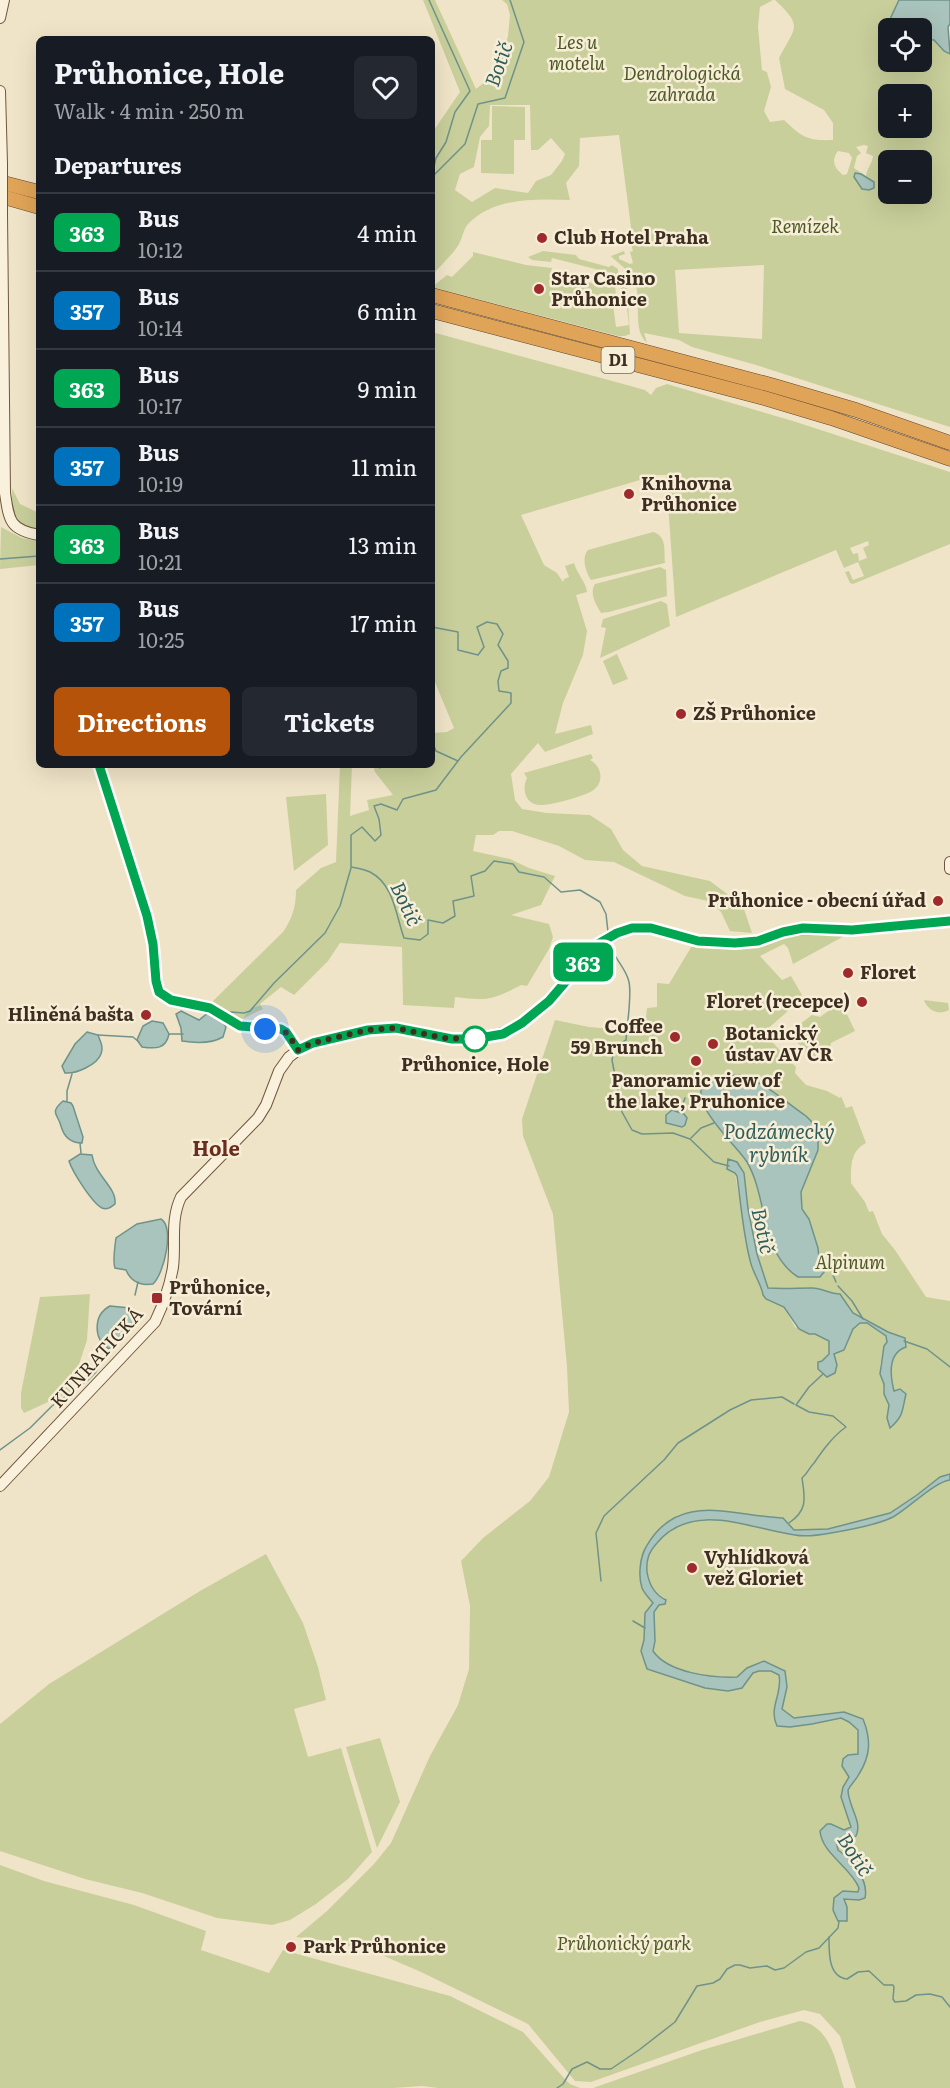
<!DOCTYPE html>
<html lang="en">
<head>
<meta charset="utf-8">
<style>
	:root { --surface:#171b24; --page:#242831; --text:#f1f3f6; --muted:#9ea1a6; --line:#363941; --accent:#b45309 }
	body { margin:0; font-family:Literata,serif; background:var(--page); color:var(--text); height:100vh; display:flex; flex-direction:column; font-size:22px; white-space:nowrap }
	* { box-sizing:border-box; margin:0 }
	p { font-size:20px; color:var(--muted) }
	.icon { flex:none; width:33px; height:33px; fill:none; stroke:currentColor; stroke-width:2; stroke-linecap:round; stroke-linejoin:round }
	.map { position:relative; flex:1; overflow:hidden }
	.drawer { position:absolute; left:36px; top:36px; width:399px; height:732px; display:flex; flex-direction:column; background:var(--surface); border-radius:9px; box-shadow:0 6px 24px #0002 }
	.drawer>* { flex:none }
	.badge { padding:0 12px; border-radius:9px; font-size:21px; line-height:39px }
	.buttons { position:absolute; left:878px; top:18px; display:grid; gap:12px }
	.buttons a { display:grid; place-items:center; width:54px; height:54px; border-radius:9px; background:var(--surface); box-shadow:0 6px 24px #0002; font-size:30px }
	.you { position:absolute; width:30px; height:30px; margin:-15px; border:4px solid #fff; border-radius:50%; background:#1a73e8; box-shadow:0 0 0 9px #1a73e833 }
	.map>.badge { position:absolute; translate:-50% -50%; box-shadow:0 0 0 3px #fff }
	h2 { padding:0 18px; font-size:22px; line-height:54px }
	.round { display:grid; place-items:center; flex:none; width:63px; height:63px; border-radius:9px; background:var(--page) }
	.summary { display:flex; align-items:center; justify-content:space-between; height:102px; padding:0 18px }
	h1 { font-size:28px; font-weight:700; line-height:45px }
	.action { display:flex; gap:12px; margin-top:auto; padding:12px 18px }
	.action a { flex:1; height:69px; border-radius:9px; background:var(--accent); color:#fff; font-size:24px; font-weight:700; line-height:69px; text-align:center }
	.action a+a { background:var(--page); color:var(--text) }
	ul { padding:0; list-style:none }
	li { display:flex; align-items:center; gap:18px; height:78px; padding:0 18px; border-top:2px solid var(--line) }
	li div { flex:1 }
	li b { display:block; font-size:22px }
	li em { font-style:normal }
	li .badge { min-width:66px; font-weight:700; text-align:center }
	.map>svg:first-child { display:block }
</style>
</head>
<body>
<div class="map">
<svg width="950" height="2088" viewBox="0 0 950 2088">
	<rect width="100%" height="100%" fill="#f0e4c8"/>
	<g fill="#c9cf9b" fill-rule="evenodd">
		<path d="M423 0H435L476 89 497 72 508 36 510 15 507 4 502 0H773L760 7 758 27 762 70 767 72 771 87 764 111 770 122 784 120C802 137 807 141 833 140V123L824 110 785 89 779 58C795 27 804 27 775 0H899L888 28V62H921V39L934 40 944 51 950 54V427L756 365 692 347 679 340 644 333 647 343C631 329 643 300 634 280 629 269 618 264 611 256L624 251 625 254 619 256V259L630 264 633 263 630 252 633 251 631 244 633 243 619 135 580 138 579 166 566 183 570 200C536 199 495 197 469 223 463 229 463 237 459 244 452 256 440 265 432 276V133L460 92ZM888 94H921V128H888ZM490 105H530L531 150H538L551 138 565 154 562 161 551 175 536 181 528 193 495 188 472 202 455 190 460 174 474 167 480 137 489 126ZM864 145 868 146 866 153 873 156C872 164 867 168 866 176L854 168 857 156 861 153 856 147ZM838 151 849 153 852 158 847 174 843 175C834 168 831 160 838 151ZM888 160H921V194H888ZM764 265 762 339 679 333 675 270Z"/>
		<path d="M492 106 525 107V140H514V174L481 173V140H492Z"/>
		<path d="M543 251 576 255 579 259 609 267 612 265 618 269V273L613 278 610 277 611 273 552 258 551 262 532 260 528 257Z"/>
		<path d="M473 252 526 265 552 268 551 272 610 288 611 284 615 286 616 295 612 296 616 327 629 325 625 292H621V288L623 287 627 288 630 334 625 336H618L432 287 447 275 452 277 473 256Z"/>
		<path d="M432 332 627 385 645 390 651 395 656 388 667 384 793 421 950 472V544L853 584 850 583 845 572 849 571 853 580 864 576 858 562 844 568 836 550 676 617 666 475H657L521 515 544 565 557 573 563 582 564 579 569 577 565 566 574 563C577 574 586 582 587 592L576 595 587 631 583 655 563 703 555 734 591 725 593 734 545 752 538 743 511 774 515 800 522 809 547 813 590 815 611 829 623 850 642 866 710 881 743 906 752 933 730 931 721 912 708 901 685 896 614 862 585 860 559 846 512 831H499L493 835H476L473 851 510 859 529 868 555 876 541 905 511 915 549 924 553 937 549 949 527 986 521 985C493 1000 486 1001 455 997L454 1008 403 1005 402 947 340 943 328 961 294 995 281 987 260 1004 263 1009 240 1020 212 1002 283 932C292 919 296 907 296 890L321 868 336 862 340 765H352L350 816 369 810 367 800 393 795 375 772 373 765H432V733L447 732 454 728 432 675ZM868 541 869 545 863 548 867 558 859 561 858 553 853 554 850 548Z"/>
		<path d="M12 488 20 504 39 513V530L20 525 12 511Z"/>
		<path d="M1 527 22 538 39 541V565L0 569Z"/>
		<path d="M653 532C667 536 664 550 665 563L591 580C586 572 581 558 588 550Z"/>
		<path d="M660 567 666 570 667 596 609 612 601 613C596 605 589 593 595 584Z"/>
		<path d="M661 601 667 604 670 626 600 658 606 628 601 627 603 619Z"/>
		<path d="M617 654 628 679 613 685 603 661Z"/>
		<path d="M591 754 593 758 590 760C602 766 605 783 592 791 584 796 552 805 542 805 526 806 521 790 527 778L524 773Z"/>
		<path d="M326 794 328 845 294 871 286 797Z"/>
		<path d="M805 931 848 934 793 964 788 948 784 944 760 956 782 980 791 976 802 995 786 1006 788 1011 764 1032C773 1043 784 1055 796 1067L795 1073 806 1085 827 1091 840 1098 841 1096 846 1108 852 1106 866 1143C850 1151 851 1167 851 1183L865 1202 869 1212 873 1211 882 1234 895 1250 926 1297 950 1301V2088H856L840 2036 820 2014 804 2010 760 2022 591 2082 575 2081 528 2024 421 1972 377 1953 328 1941 296 1937 327 1911 374 1864 391 1843 430 1756 458 1705 469 1669 470 1606 461 1561 483 1538 530 1501 549 1477 569 1412 567 1367 553 1214 523 1136 522 1119 555 1020 589 1027 623 1030 630 1024 642 1025 646 1017 647 1008 657 1007V983L669 984 693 944 781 935ZM738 1075 763 1085 806 1116 818 1150 801 1192 802 1209 809 1219 818 1248 821 1270 776 1250C763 1221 763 1188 746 1161 732 1139 693 1112 703 1083L717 1077ZM735 1173H744C746 1212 756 1251 768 1288 783 1289 798 1288 812 1288 822 1288 829 1294 840 1294L853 1313 861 1318 853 1329 846 1347 834 1354 836 1360 822 1361 829 1354V1341L815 1334 795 1327 784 1307 766 1299 750 1261ZM886 1336 904 1341 906 1347C888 1354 890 1375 894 1391L906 1394 891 1427 887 1418 889 1405 883 1390 884 1384 880 1366 884 1346 888 1342Z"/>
		<path d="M924 1000 948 1003 949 1010C939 1016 927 1010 924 1000Z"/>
		<path d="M841 1002 855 1031 831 1043 830 1049 814 1057H809L791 1034 792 1030 812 1015 820 1017Z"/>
		<path d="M90 1294 87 1340 70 1392 24 1413 21 1408V1393L40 1297Z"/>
		<path d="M266 1554 303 1623 318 1667 326 1700 294 1709 308 1757 341 1748 372 1852 348 1879 316 1904 290 1920 272 1925 217 1918 142 1893 85 1879 0 1851V1724L49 1684 200 1591Z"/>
		<path d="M380 1738 400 1802 377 1848 346 1747Z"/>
		<path d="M0 1865 44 1881 134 1905 206 1931 201 1950 269 1973 283 1950 450 1996 523 2032 563 2077 570 2084 580 2088H438L422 2086 394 2088H0Z"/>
		<path d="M800 2021C831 2026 836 2063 844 2088H593L702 2050Z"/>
	</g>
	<g fill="#a9c4bc" stroke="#6f938a" stroke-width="1.5">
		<path d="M899 0H950V24L948 27 950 54 944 51 934 40 921 39V28H889L891 17Z"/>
		<path d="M855 173 861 174 874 182V188L869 190 862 189 854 177Z"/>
		<path d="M181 1011 199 1020 209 1012 220 1017 226 1027 223 1037C211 1044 195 1043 182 1041L181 1028 176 1014Z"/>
		<path d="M152 1021 163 1023 169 1034C166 1049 156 1049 142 1047L137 1040 143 1026Z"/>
		<path d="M87 1032 98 1035C100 1041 104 1047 101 1054 97 1065 76 1074 65 1073L62 1066 75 1044Z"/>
		<path d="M738 1075C764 1081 784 1101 806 1116L811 1121 818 1133V1150L801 1192 802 1209 809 1219 818 1248 820 1268 824 1272 820 1277H798C760 1253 768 1198 747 1162 736 1144 683 1100 707 1079Z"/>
		<path d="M63 1101 71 1103 73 1106 83 1137 82 1143C70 1143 64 1137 61 1126 58 1114 49 1113 63 1101Z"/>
		<path d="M672 1110 684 1114 687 1118 685 1125 682 1127 666 1123V1115Z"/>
		<path d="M80 1154 92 1155C95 1176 117 1187 115 1204 111 1207 108 1210 102 1208 92 1203 72 1171 69 1161Z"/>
		<path d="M728 1159 737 1162 744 1173 748 1209 757 1254 768 1288C783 1289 798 1288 812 1288 823 1288 829 1294 840 1294L853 1313 888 1332 905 1338 906 1347C888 1353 890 1375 894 1391L900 1389 906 1394C902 1410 904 1416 890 1428L887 1418 889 1405 884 1394V1384L880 1374 884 1346 887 1342 886 1336 867 1323H860L853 1329 844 1350 834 1354 837 1365 835 1373 827 1377 818 1369V1362L822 1361 829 1354V1341L815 1334H809L799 1329 784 1307 766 1299 763 1295C762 1285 752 1272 750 1260 743 1233 741 1204 737 1176L735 1173 727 1169Z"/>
		<path d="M161 1219C175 1227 164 1274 153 1284 140 1286 131 1282 126 1270L115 1268C113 1263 115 1245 116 1238L137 1224Z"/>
		<path d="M110 1306 130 1308 134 1319 128 1332 109 1349C93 1339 93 1315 110 1306Z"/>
		<path d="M950 1474V1480C934 1482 909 1508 893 1517 877 1525 849 1530 831 1533 820 1535 805 1537 795 1535 750 1529 693 1500 657 1543 649 1552 646 1559 647 1572 649 1584 655 1595 666 1600L665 1604 659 1605 654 1612 655 1641 653 1651C668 1673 712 1678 737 1677L747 1668 764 1661 785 1671 787 1687 782 1709 794 1718 844 1712 863 1719C871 1739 871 1755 859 1774 856 1780 851 1784 848 1790 848 1806 863 1822 856 1836L851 1838 842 1837 836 1840 838 1850C852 1860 869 1880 865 1898L859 1900 844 1899 847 1907V1921H838L833 1910 834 1898 843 1891 858 1892 859 1888C851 1867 822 1854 820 1831L827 1824H831L844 1830 851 1827 841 1797 843 1787 849 1777 842 1766 843 1759 848 1755 858 1754V1730L849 1722 841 1718 812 1724 790 1727 777 1726C768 1708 783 1693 779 1675L771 1671H759L753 1673 742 1688 728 1691 705 1688 647 1669 641 1651 644 1640 645 1613 653 1603C649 1598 644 1593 642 1588 638 1576 640 1557 646 1547 678 1490 732 1516 783 1518L794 1530 828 1529 890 1513 917 1495 940 1477Z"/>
	</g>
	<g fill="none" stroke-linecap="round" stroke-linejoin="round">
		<g stroke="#6f938a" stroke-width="1.5">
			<path d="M429 0 470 91 455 112 446 142 436 158 432 175"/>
			<path d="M432 177 465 144 478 104 505 98 524 42 510 0"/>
			<path d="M0 559 39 556"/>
			<path d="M432 627 458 632V650L478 655 484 647 477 627 487 622 497 624 503 634 498 645 508 661V668L501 671 498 681 499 691 511 693V703L461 757 436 790 403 799 397 810 381 804 374 806 379 819 381 835 375 841 362 827 351 835V867C357 868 364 869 370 872 394 884 396 916 404 938L420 940 428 934V920L443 923 455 916 453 901 474 896 471 876 485 871 494 861 513 864 519 872 544 877 561 892 580 890 600 902 606 914 608 932"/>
			<path d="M432 741 436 751 458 761"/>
			<path d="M379 765 380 768"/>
			<path d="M610 943C612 957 626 967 629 982 632 995 627 1025 626 1040L615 1047 612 1060 622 1112 632 1130 642 1134 673 1133 690 1139 714 1162 729 1166"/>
			<path d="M228 1013 231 1012 244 1013 250 1011 274 983 325 933 340 906 351 868"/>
			<path d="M169 1034H183"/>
			<path d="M98 1035 133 1037 139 1042"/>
			<path d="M67 1101V1091L72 1074"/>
			<path d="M680 1112 685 1098"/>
			<path d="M691 1138 701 1128 714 1123"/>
			<path d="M80 1143 81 1153"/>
			<path d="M830 1268 836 1282"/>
			<path d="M838 1286 852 1301 863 1319"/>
			<path d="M135 1295 138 1282"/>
			<path d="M904 1341 927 1349 950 1367"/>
			<path d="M0 1450 30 1428 52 1406 87 1381 96 1372 108 1350"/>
			<path d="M789 1523C808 1510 805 1498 802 1478 808 1473 809 1468 814 1463 823 1450 833 1436 846 1427L833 1416 809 1412 796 1405 809 1387 823 1374"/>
			<path d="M601 1581 596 1533 604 1516 664 1460 678 1443 730 1410 751 1400 782 1397 794 1404"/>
			<path d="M633 1621 645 1628"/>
			<path d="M829 1937C829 1952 828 1977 847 1979L858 1972 869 1971 884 1985H893L894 1987 893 1999 895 2002 906 2001 916 1995 930 1994 942 1997 950 2007"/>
			<path d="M557 2088 563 2084 572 2069 587 2062 600 2069H611L639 2050 675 2022 697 1986 713 1983 720 1979 727 1969 735 1965H740L750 1968 767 1966 775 1970 784 1968 806 1952 819 1948 838 1928 839 1921"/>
		</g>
		<g stroke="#6f573f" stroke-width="12">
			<g id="secondary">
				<path d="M0 18 4 0"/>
				<path d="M0 91 2 164"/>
				<path d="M2 214 5 493C9 521 10 530 39 535"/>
				<path d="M99 765 147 916 153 944 156 981 160 992 171 1000 210 1008 240 1026 281 1029 286 1032 298 1050"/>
				<path d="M950 862V869"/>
				<path d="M0 1486 155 1322C163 1305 170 1286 173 1267 176 1243 170 1220 181 1197L258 1118 266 1105 279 1071 289 1057 301 1048 313 1043 368 1030 396 1028 452 1039H474L503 1033 522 1023 549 1001 598 944 627 929 651 928 698 941 735 943 758 941 783 932 803 929 852 930 950 921"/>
			</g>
		</g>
		<g stroke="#5b4430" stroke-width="15">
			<g id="highway">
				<path d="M0 182 39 192"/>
				<path d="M0 196 39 207"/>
				<path d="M432 295 771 385 856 410 950 443"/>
				<path d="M432 311 764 398 831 418 950 459"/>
			</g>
		</g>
		<use href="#secondary" stroke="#faf1dc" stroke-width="10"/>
		<use href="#highway" stroke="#e0a458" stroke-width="14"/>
		<g stroke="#6f573f" stroke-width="12" stroke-linecap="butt">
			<path id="secondary-bridge" d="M2 164V214"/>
		</g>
		<use href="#secondary-bridge" stroke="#faf1dc" stroke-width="10"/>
	</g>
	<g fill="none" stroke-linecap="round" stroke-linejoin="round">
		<g stroke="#fff" stroke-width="14">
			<path id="line" d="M99 765 147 916 153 944 156 981 159 992 171 1000 210 1008 240 1026 281 1029 286 1032 298 1050 313 1043 368 1030 396 1028 452 1039H474L503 1034 522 1023 549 1001 598 944 617 933 632 928H651L698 941 735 943 758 941 783 932 803 928 852 930 950 921"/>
		</g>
		<use href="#line" stroke="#00a651" stroke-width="9"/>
		<path stroke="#3d2e20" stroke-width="6" stroke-dasharray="0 10.8" d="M265 1029C287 1027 287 1033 298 1050L313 1043 368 1030 396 1028 444 1038 475 1039"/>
	</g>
	<g fill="#9e2a2b" stroke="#f7eed8" stroke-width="2">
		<circle cx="542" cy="238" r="6"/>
		<circle cx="539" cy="289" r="6"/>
		<circle cx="629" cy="494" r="6"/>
		<circle cx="681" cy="714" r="6"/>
		<circle cx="938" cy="901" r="6"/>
		<circle cx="848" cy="973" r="6"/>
		<circle cx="862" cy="1002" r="6"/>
		<circle cx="146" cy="1015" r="6"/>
		<circle cx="675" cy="1037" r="6"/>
		<circle cx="713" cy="1044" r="6"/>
		<circle cx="696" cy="1061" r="6"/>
		<rect x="151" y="1292" width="12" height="12" rx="3"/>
		<circle cx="692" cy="1568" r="6"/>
		<circle cx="291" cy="1947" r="6"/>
	</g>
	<circle fill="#fff" stroke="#00a651" stroke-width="3" cx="475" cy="1039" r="12"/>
	<g text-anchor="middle" stroke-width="5" stroke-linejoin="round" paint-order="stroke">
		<rect fill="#f7eed8" stroke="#756857" stroke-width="1.5" x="601.5" y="347" width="33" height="26" rx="4.5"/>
		<g font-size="16" font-weight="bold" fill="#3d2e20">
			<text x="618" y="366">D1</text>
		</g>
		<g font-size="18" font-style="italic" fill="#4d5a26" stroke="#f7eed8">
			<text x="577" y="49">Les u<tspan x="577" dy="21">motelu</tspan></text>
			<text x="682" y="80">Dendrologická<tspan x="682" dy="21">zahrada</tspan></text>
			<text x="805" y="233">Remízek</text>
			<text x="850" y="1269">Alpinum</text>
			<text x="624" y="1950">Průhonický park</text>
		</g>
		<g font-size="18" font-weight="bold" fill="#3d2e20" stroke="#f7eed8" text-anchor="start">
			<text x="554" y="244">Club Hotel Praha</text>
			<text x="551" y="285">Star Casino<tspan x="551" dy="21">Průhonice</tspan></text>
			<text x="641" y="490">Knihovna<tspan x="641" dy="21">Průhonice</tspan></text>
			<text x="693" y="720">ZŠ Průhonice</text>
			<text x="926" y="907" text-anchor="end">Průhonice - obecní úřad</text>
			<text x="860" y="979">Floret</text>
			<text x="850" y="1008" text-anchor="end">Floret (recepce)</text>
			<text x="134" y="1021" text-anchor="end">Hliněná bašta</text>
			<text x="663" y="1033" text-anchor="end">Coffee<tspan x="663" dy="21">59 Brunch</tspan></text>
			<text x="725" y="1040">Botanický<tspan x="725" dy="21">ústav AV ČR</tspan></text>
			<text x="696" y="1087" text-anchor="middle">Panoramic view of<tspan x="696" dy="21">the lake, Pruhonice</tspan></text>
			<text x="169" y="1294">Průhonice,<tspan x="169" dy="21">Tovární</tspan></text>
			<text x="704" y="1564">Vyhlídková<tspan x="704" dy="21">vež Gloriet</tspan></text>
			<text x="303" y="1953">Park Průhonice</text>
		</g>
		<g font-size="18" font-weight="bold" fill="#3d2e20" stroke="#f7eed8">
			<text x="475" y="1071">Průhonice, Hole</text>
		</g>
		<g font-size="18" fill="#3d2e20" stroke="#f7eed8">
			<text transform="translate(97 1358) rotate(-48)" y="6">KUNRATICKÁ</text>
		</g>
		<g font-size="20" font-style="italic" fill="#2f5d5a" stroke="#f7eed8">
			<text transform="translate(499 64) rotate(-71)" y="7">Botič</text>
			<text transform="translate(406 904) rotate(65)" y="7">Botič</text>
			<text x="779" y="1139">Podzámecký<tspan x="779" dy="23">rybník</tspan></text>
			<text transform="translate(763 1231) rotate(78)" y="7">Botič</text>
			<text transform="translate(855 1855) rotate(57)" y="7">Botič</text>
		</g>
		<g font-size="20" font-weight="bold" fill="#6b2e1e" stroke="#f7eed8">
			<text x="216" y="1156">Hole</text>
		</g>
	</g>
</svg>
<div class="buttons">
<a><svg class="icon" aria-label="locate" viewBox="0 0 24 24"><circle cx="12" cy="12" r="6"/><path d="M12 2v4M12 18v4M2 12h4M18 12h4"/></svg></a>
<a>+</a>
<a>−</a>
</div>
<div class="you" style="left:265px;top:1029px"></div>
<b class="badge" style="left:583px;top:962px;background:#00a651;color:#fff">363</b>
<section class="drawer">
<div class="summary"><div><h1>Průhonice, Hole</h1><p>Walk · 4 min · 250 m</p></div><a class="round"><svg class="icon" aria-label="heart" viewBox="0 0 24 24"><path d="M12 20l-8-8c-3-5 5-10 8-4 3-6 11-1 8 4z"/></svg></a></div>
<h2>Departures</h2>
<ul>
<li><span class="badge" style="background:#00a651;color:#fff">363</span><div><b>Bus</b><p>10:12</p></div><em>4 min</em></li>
<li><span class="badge" style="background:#0072bc;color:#fff">357</span><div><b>Bus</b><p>10:14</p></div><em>6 min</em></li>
<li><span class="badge" style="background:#00a651;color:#fff">363</span><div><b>Bus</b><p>10:17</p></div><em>9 min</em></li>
<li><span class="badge" style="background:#0072bc;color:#fff">357</span><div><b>Bus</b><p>10:19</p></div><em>11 min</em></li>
<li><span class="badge" style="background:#00a651;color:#fff">363</span><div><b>Bus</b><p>10:21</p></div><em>13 min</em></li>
<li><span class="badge" style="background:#0072bc;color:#fff">357</span><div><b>Bus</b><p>10:25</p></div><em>17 min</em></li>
</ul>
<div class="action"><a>Directions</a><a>Tickets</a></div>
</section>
</div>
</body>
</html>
